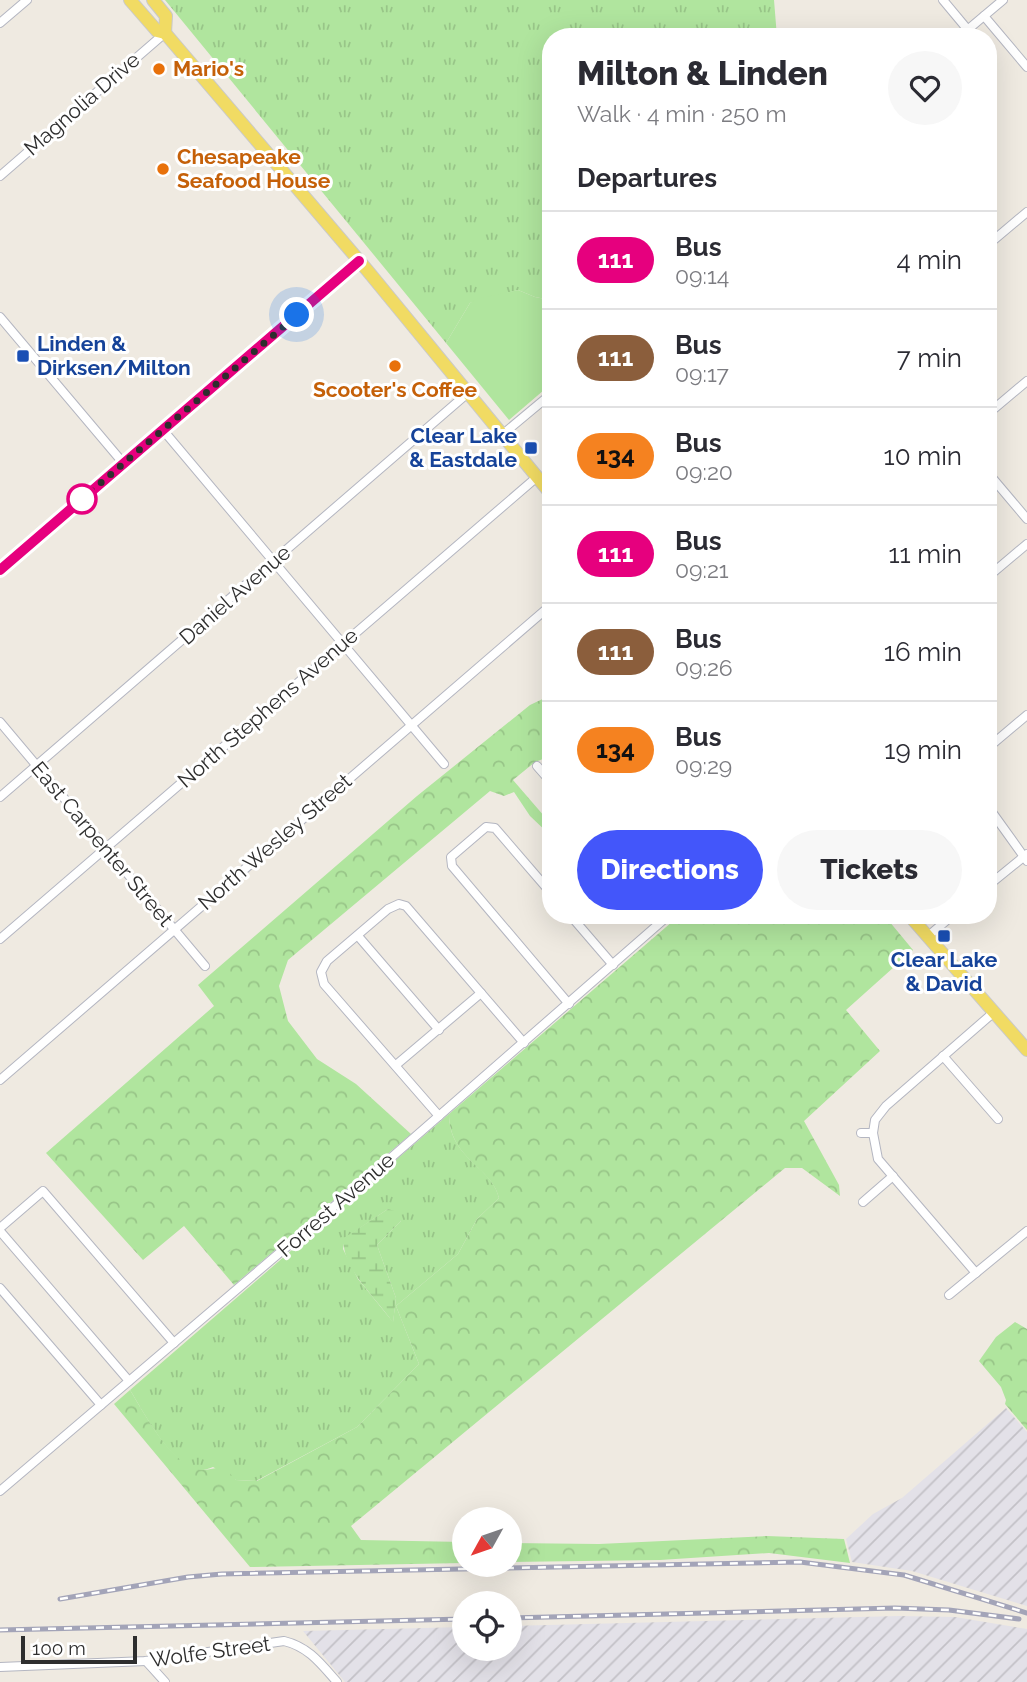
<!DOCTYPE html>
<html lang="en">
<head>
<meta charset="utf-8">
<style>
	:root { --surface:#fff; --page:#f7f7f7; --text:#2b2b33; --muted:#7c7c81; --line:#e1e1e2; --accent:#4356fa }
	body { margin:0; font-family:Raleway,sans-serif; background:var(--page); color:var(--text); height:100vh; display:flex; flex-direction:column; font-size:26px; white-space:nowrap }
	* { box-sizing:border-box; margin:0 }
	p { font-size:23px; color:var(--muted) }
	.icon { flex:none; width:38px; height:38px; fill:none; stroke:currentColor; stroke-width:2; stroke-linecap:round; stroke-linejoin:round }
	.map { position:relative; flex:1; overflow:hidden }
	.side { position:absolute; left:542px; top:28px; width:455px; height:896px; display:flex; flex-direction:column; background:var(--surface); border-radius:28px; box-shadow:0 7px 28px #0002 }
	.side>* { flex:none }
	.badge { padding:0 14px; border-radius:23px; font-size:24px; line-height:46px }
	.needle { width:46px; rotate:230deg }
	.fabs { position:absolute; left:452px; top:1507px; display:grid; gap:14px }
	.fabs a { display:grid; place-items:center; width:70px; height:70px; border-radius:50%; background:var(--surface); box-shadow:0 7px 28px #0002; font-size:35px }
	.scale { position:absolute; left:21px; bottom:18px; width:116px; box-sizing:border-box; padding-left:7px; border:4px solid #2e2e2e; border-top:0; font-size:19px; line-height:24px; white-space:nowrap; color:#2e2e2e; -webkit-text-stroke:5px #fff; paint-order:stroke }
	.you { position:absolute; width:35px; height:35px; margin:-18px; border:5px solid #fff; border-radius:50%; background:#1a73e8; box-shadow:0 0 0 10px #1a73e833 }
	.map>.badge { position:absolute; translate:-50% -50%; box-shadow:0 0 0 4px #fff }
	h2 { padding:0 35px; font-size:26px; line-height:63px }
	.round { display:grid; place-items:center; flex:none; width:74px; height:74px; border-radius:37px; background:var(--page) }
	.summary { display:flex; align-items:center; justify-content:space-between; height:119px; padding:0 35px }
	h1 { font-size:33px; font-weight:800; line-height:52px }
	.primary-button { display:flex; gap:14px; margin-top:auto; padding:14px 35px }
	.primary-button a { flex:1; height:80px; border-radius:42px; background:var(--accent); color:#fff; font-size:28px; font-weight:800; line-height:80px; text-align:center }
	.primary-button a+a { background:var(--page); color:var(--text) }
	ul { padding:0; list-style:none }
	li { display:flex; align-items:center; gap:21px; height:98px; padding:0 35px; border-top:2px solid var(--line) }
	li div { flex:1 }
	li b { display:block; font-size:26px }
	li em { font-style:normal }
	li .badge { min-width:77px; font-weight:700; text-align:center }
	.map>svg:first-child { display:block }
</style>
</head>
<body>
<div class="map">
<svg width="1027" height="1682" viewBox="0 0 1027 1682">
	<defs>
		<pattern id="industrial-furrows" width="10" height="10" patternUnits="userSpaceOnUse" patternTransform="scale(1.75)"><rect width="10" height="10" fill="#e3e1e8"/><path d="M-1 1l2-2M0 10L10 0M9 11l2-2" fill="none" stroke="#c3c1c7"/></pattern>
		<pattern id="grass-tufts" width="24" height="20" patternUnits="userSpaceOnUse" patternTransform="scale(1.75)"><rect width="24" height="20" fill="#b0e59e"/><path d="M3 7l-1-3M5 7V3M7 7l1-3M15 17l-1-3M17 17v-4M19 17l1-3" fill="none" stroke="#98c588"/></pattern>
		<pattern id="forest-crowns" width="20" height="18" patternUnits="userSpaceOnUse" patternTransform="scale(1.75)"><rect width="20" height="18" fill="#b0e59e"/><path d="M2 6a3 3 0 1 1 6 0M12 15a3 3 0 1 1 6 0" fill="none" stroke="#98c588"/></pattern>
		<pattern id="wetland-marsh" width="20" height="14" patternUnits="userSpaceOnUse" patternTransform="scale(1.75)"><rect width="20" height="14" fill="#b0e59e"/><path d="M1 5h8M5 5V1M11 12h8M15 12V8" fill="none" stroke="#98c588"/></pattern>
	</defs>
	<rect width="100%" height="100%" fill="#efeae1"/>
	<g fill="url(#industrial-furrows)">
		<path d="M1006 1408 1027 1432V1606L912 1571 852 1562 846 1539 873 1514 902 1498Z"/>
		<path d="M899 1616 955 1617 1027 1629V1682H345L303 1631 464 1627V1648H509V1626Z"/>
	</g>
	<g fill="url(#grass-tufts)" fill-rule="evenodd">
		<path d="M165 0H774L777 37H551V300L535 297 518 290 470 303 446 343Z"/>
		<path d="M449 1114C449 1159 492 1166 499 1198L477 1219 458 1254 396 1306 419 1364 357 1427 256 1481 236 1480 213 1467C208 1469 202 1471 197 1470 170 1463 144 1413 130 1390ZM388 1209 401 1221 377 1245 396 1298 393 1322 358 1279 343 1249 345 1238Z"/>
	</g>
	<g fill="url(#forest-crowns)">
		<path d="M551 695V756L535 762 513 780 551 824V836L530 816 514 792 504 796 490 791 288 960 279 986 288 1021 317 1059 356 1084 411 1134 234 1285 184 1226 143 1260 46 1153 214 1006 198 985 417 796 530 705Z"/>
		<path d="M680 915H884L913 950 846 1010 880 1051 804 1121 839 1185 840 1196 802 1168H785L351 1526 361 1540 464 1542V1563L250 1567 114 1404 130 1390C144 1413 170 1462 197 1469 204 1472 216 1467 224 1467L236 1480 257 1481 357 1427 419 1364 396 1306 458 1254 477 1219 499 1198C492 1167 449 1159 449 1114Z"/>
		<path d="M1015 1322 1027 1329V1430L1005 1404 1006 1400 1001 1387 979 1361 996 1337Z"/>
		<path d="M767 1536 844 1539 850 1563 769 1553 660 1560 509 1562V1543L599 1544Z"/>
	</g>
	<path fill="url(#wetland-marsh)" d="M388 1209 398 1212 401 1221 377 1245 396 1298 393 1323C378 1299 340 1268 344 1238Z"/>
	<path fill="#b0e59e" d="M518 290 535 297 551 300V384L509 420 446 343 470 303 477 299Z"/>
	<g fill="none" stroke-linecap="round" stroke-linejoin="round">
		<g stroke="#b4b6c1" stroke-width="10">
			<g id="street">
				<path d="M943 0 968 30"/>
				<path d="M984 16 1027 67"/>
				<path d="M0 23 27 0"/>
				<path d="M959 37 1003 0"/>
				<path d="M0 176 165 33"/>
				<path d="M989 244 1027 212"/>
				<path d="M0 317 124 464"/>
				<path d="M989 413 1027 381"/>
				<path d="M163 430 444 764"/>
				<path d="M503 434 551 394"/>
				<path d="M989 474 1027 519"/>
				<path d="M0 571 359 261"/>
				<path d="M989 576 1027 544"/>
				<path d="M0 722 205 966"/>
				<path d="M989 747 1027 715"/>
				<path d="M537 766 551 782"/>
				<path d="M0 797 469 392"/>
				<path d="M989 808 1027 861"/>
				<path d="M989 885 1027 854"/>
				<path d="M551 893 495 828 486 827 451 857 452 866 569 1004"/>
				<path d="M570 915 613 965"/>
				<path d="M358 936 439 1030"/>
				<path d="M927 937 953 915"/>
				<path d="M0 939 537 477"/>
				<path d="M943 1056 998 1119"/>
				<path d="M396 1065 481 993"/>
				<path d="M0 1080 551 605"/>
				<path d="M439 1116 324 984 321 972 327 961 388 909 399 904 406 906 524 1043"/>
				<path d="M861 1133H873"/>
				<path d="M863 1202 893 1176"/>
				<path d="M0 1228 43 1191 174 1343"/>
				<path d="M0 1231 129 1381"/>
				<path d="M976 1273 878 1159 873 1133 875 1120 886 1106 993 1013"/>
				<path d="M0 1288 101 1405"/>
				<path d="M949 1295 1027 1231"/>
				<path d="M0 1491 385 1163 669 915"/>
				<path d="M146 1661 165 1682"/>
				<path d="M0 1667 146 1661 284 1641C309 1647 321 1664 337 1682"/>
			</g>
		</g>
		<g stroke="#c9c9c9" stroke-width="14">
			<g id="primary">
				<path d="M130 0 157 31 165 33 367 270 551 494"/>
				<path d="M153 0 166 16 165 33"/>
				<path d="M909 915 1027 1050"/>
			</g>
		</g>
		<use href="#street" stroke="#fff" stroke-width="8"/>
		<use href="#primary" stroke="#f1db63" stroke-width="12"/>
		<g stroke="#a3a4b8" stroke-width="5">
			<g id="rail">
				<path d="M60 1599 188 1577 222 1574 800 1562 904 1575 1027 1613"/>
				<path d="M509 1618 895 1608 949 1610 1019 1619"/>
				<path d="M0 1630 464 1619"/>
			</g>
		</g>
		<use href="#rail" stroke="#fff" stroke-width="2.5" stroke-dasharray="8" stroke-linecap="butt"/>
	</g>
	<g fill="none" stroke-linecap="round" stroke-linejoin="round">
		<g stroke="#fff" stroke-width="16">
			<path id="line" d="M0 570 359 261"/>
		</g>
		<use href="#line" stroke="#e6007e" stroke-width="10"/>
		<path stroke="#2e2e2e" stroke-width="7" stroke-dasharray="0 12.6" d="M82 499 297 315"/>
	</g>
	<g fill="#e8710a" stroke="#fff" stroke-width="2.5">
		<circle cx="159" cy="69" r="7"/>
		<circle cx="163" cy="169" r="7"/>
		<circle cx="395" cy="366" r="7"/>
	</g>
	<g fill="#1a4fb4" stroke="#fff" stroke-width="2.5">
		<rect x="16" y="349" width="14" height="14" rx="3.5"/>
		<rect x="524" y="441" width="14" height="14" rx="3.5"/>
		<rect x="937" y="929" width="14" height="14" rx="3.5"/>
	</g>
	<circle fill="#fff" stroke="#e6007e" stroke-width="3.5" cx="82" cy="499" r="14"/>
	<g text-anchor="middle" stroke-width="6" stroke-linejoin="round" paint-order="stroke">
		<g font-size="21" font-weight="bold" fill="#c56008" stroke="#fff" text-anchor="start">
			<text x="173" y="76">Mario's</text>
			<text x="177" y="164">Chesapeake<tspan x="177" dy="24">Seafood House</tspan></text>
			<text x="395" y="397" text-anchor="middle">Scooter's Coffee</text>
		</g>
		<g font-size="21" fill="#2e2e2e" stroke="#fff">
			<text transform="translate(82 104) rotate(-41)" y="7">Magnolia Drive</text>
			<text transform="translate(235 595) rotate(-41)" y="7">Daniel Avenue</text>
			<text transform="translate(268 708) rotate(-41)" y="7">North Stephens Avenue</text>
			<text transform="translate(275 842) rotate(-41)" y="7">North Wesley Street</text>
			<text transform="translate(102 844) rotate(50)" y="7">East Carpenter Street</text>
			<text transform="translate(336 1205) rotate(-41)" y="7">Forrest Avenue</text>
			<text transform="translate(210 1652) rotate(-8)" y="7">Wolfe Street</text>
		</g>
		<g font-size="21" font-weight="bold" fill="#164399" stroke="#fff" text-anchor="start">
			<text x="37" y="351">Linden &amp;<tspan x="37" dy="24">Dirksen/Milton</tspan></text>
			<text x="517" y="443" text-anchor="end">Clear Lake<tspan x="517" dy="24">&amp; Eastdale</tspan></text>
			<text x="944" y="967" text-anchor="middle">Clear Lake<tspan x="944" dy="24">&amp; David</tspan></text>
		</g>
	</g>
</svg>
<div class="fabs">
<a><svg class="needle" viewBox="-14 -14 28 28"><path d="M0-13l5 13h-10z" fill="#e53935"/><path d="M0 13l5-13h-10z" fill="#7c7c81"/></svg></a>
<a><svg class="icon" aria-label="locate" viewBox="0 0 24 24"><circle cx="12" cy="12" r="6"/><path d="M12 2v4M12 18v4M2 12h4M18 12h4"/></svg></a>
</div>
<div class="scale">100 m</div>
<div class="you" style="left:297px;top:315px"></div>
<section class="side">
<div class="summary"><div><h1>Milton &amp; Linden</h1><p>Walk · 4 min · 250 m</p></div><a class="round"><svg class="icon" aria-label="heart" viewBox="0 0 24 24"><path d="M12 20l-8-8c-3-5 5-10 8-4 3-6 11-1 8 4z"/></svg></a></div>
<h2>Departures</h2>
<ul>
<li><span class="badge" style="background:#e6007e;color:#fff">111</span><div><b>Bus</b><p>09:14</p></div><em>4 min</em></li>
<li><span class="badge" style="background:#8b5e3c;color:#fff">111</span><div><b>Bus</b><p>09:17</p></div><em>7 min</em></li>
<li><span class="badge" style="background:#f58220;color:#111">134</span><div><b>Bus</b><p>09:20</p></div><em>10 min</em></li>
<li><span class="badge" style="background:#e6007e;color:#fff">111</span><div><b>Bus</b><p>09:21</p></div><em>11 min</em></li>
<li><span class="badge" style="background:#8b5e3c;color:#fff">111</span><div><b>Bus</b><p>09:26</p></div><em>16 min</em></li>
<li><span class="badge" style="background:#f58220;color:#111">134</span><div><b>Bus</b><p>09:29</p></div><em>19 min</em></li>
</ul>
<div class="primary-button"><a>Directions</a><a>Tickets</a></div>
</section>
</div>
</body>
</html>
